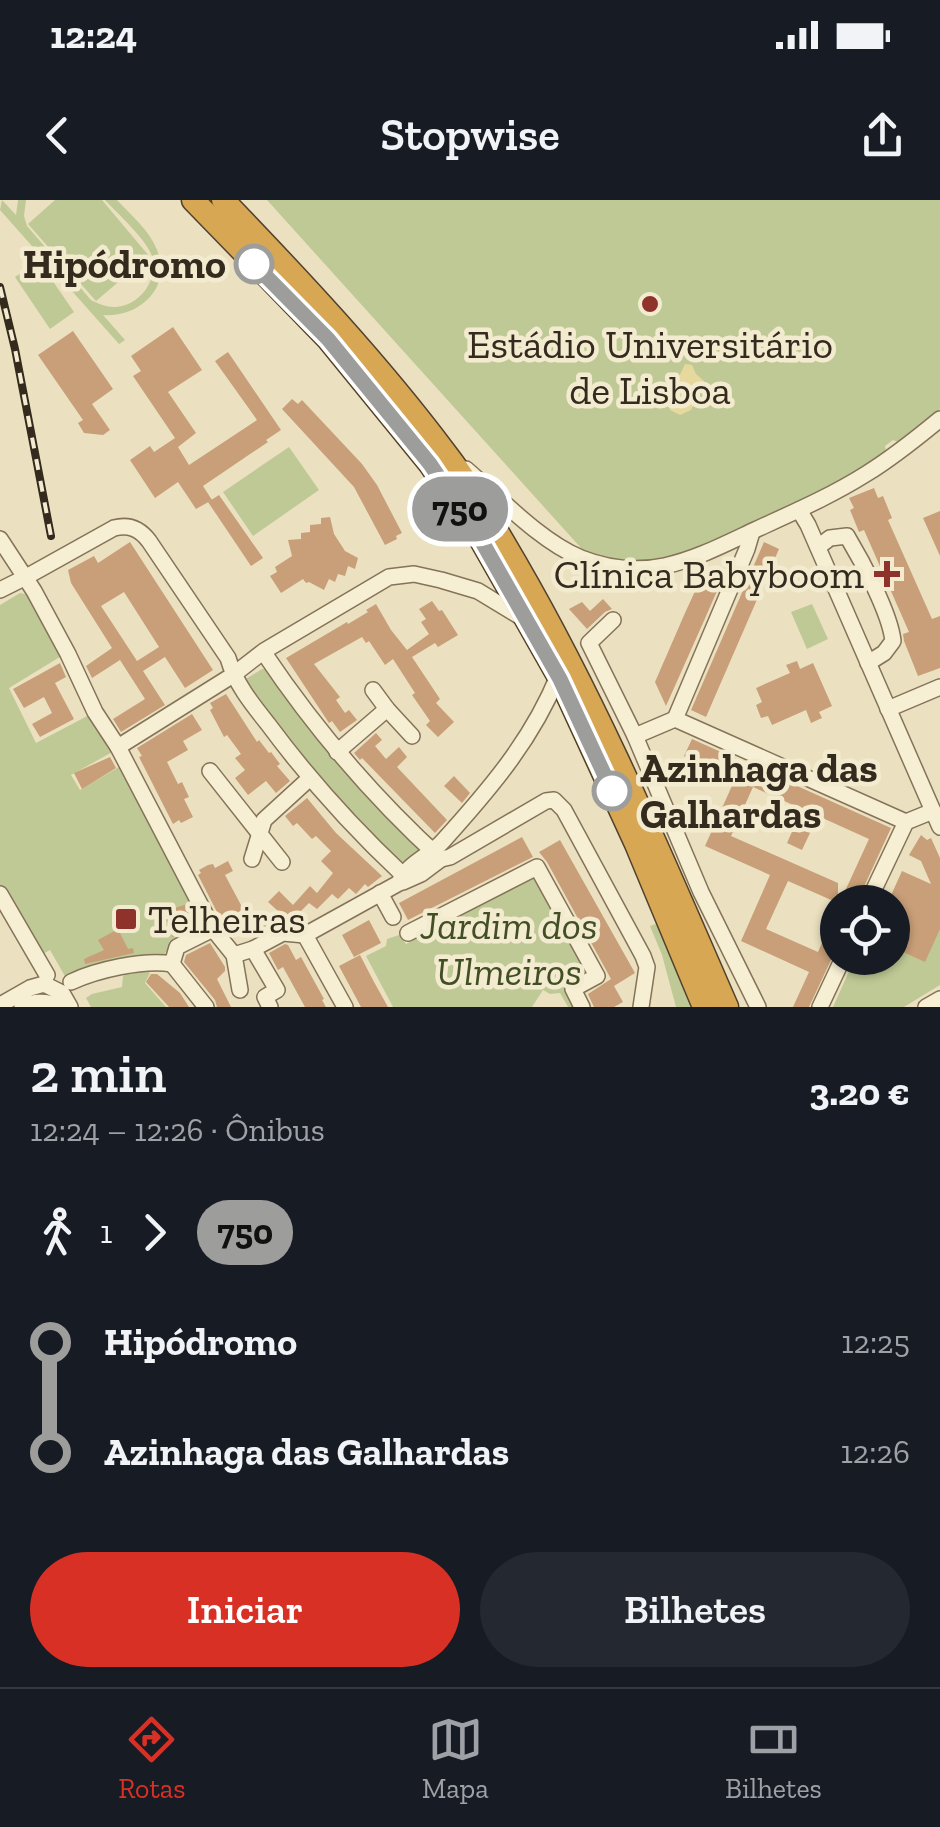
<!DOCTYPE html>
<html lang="pt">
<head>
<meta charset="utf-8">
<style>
	:root { --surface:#171b24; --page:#242831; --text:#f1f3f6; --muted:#9ea1a6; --line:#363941; --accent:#d93025 }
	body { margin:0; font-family:"Zilla Slab",serif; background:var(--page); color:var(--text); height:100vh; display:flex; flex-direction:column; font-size:38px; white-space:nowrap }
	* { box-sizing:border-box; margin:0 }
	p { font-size:32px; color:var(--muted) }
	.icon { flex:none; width:55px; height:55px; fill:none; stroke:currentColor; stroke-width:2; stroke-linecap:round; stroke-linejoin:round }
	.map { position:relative; height:807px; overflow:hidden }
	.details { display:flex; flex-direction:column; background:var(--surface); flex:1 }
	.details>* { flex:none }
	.badge { padding:0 20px; border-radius:32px; font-size:35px; line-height:65px }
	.fabs { position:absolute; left:820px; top:685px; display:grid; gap:20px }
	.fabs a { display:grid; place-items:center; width:90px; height:90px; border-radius:50%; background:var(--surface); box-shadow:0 2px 8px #0004; font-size:50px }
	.map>.badge { position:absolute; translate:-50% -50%; box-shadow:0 0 0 5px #fff }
	.legs { display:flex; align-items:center; gap:15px; height:110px; padding:0 30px; font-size:32px }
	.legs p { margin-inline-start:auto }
	.head { display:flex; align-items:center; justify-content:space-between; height:170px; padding:0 30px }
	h1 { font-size:55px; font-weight:600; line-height:75px }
	.button { display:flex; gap:20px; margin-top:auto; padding:20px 30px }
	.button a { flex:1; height:115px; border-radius:60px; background:var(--accent); color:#fff; font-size:40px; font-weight:600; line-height:115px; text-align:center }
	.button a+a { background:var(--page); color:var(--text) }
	ul { padding:0 30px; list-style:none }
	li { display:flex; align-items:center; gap:35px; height:110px; font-size:38px }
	li i { display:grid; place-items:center; width:15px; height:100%; margin:0 12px; background:currentColor }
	li i::after { content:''; width:25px; height:25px; margin:-12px; border:8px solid; border-radius:50%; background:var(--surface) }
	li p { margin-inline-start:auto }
	li:first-child i { background:linear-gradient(#0000 50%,currentColor 0) }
	li:last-child i { background:linear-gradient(currentColor 50%,#0000 0) }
	.status { display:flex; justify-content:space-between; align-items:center; height:70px; padding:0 50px; background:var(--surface); direction:ltr }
	.status svg { height:28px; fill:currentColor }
	header { display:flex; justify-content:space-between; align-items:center; height:130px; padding:0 30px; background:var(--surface); font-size:45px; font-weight:600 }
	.dock { display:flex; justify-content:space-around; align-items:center; height:140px; border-top:2px solid var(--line); background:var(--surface); font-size:28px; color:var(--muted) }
	.dock a { display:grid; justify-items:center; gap:5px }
	.dock .selected { color:var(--accent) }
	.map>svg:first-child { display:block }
</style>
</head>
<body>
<div class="status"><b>12:24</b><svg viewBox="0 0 49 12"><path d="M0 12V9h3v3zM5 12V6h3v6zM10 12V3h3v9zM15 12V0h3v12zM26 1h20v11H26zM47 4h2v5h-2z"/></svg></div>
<header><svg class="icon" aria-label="back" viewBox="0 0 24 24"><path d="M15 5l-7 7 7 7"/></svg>Stopwise<svg class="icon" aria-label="share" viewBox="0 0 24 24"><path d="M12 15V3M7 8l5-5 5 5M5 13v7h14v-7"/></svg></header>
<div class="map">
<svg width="940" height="807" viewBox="0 0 940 807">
	<rect width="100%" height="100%" fill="#ebe1c0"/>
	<g fill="#bfc995">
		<path d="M2 0 16 15 18 0H26L24 16 27 26 91 100C99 104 106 107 114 107 139 107 159 80 152 56 146 39 118 14 105 0H117C131 15 150 31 157 50 173 88 138 118 103 115L125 140 119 144 0 10Z"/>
		<path d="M55 0H102L149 56 96 101 28 24Z"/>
		<path d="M267 0H940V209L898 242 893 240 885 246 886 251 797 309 679 355 636 361 611 359 586 352 581 348Z"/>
		<path d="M39 61 74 112 50 129 15 77Z"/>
		<path d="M289 247 319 290 253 336 223 292Z"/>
		<path d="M20 393 30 395 63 455 9 488 36 543 93 513 116 550 71 575 80 590 124 564 203 723 201 728 173 743 162 757 66 778 50 750 39 756 0 686V405Z"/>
		<path d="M812 404 828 439 807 449 791 412Z"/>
		<path d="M262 469H265L336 563 419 650 402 666 318 579 244 480Z"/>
		<path d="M535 671 592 775 574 785 577 807H568L560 793 550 794 543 790 532 807H393L366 756 386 746 387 739 399 735 406 744Z"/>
		<path d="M658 723 690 807H676L662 755 650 726Z"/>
		<path d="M940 729V785L904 807H833L855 758H892L893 747Z"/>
		<path d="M134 768H143L150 773 145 783 166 807H91L86 798 92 794 122 787 123 776Z"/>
	</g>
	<path fill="#e7d89e" d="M685 164 692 165 696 174 704 181 691 210 680 215 670 210 668 202 675 187 681 184 679 177Z"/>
	<g fill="#c89f78" fill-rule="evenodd">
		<path d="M173 127 202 170 168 192 196 233 178 247 189 265 257 220 215 161 228 152 281 230 266 240 268 242 203 286 212 300 196 309 178 282 155 298 130 260 150 246 154 252 175 238 133 176 141 171 131 156Z"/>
		<path d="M73 131 113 189 92 204 110 230 103 235 84 233 78 223 83 220 38 155Z"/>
		<path d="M292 199 298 204 302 200 362 264 377 285 402 333 396 336 397 339 385 345 354 287 282 209Z"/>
		<path d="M874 288 878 298 883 296 892 318 888 320 932 419 940 416V468L918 476 904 441 903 434 909 432 864 330 859 332 850 310 854 308 849 298Z"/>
		<path d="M219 295 263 358 251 366 208 302Z"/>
		<path d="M940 311V356L923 318Z"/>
		<path d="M330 317 334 334 345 351 358 358 355 369 348 366 345 376 338 374 335 382 329 379 324 390 309 382 306 383 303 379 281 393 270 376 277 372 275 367 292 356 288 340 301 339V333L310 332V325L321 324V318Z"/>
		<path d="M130 342 213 470 185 488 165 457 143 471 165 505 121 532 113 519 145 499 120 460 92 478 86 466 112 448 71 383 68 370 94 356 98 363ZM124 392 159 447 137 461 101 406Z"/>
		<path d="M764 342 779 349 706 517 691 510Z"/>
		<path d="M728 366 703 423 666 506 655 482 685 413 702 376Z"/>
		<path d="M603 399 612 409 605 412 587 429 569 409 582 402 590 411Z"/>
		<path d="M432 401 439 411 442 410 458 435 438 447 435 443 412 457 440 499 436 503 454 522 438 537 426 525 430 521 412 495 415 493 393 459 385 465 369 441 366 443 362 437 314 464 340 497 336 500 345 513 349 510 357 520 340 532 332 521 329 523 286 458 347 422 348 424 368 412 366 410 376 404 391 430 407 450 429 434 421 422 426 419 419 409Z"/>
		<path d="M797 461 800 469 813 463 832 506 819 512 822 518 811 523 806 510 772 525 768 516 761 518 756 505 762 502 756 488 790 473 786 465Z"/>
		<path d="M60 463 66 477 55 483 74 519 40 537 32 524 52 513 44 497 24 508 13 489Z"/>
		<path d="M226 494 257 542 259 540 269 553 271 552 280 564 277 566 290 581 276 593 266 581 248 595 235 578 245 570 235 558 241 554 227 535 224 537 210 510 213 508 210 503Z"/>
		<path d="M192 514 202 530 183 541 188 550 167 562 178 584 182 582 189 597 184 599 193 617 181 623 179 620 173 624 139 557 142 556 137 548Z"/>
		<path d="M376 533 382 540 375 546 386 559 399 547 407 557 397 567 447 620 435 633 362 558 360 560 354 553Z"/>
		<path d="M692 539 891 628 857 702H840L869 639 818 616 802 650 787 643 802 609 753 587 731 636 838 683V703L788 681 766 729 818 752 824 738 838 745 809 807H793L809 772 741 741 770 675 705 646 735 579 684 556Z"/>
		<path d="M110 557 116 568 82 589 74 573Z"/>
		<path d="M454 576 470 593 462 603 444 586Z"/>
		<path d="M307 598 336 633 382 676 368 687 365 684 356 694 349 688 338 699 332 694 317 709 309 703 290 722 268 702 279 691 293 705 310 686 317 693 333 673 321 661 331 651 316 636 312 639 297 623 293 626 285 616Z"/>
		<path d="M921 635 927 640 931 638 940 658V729L925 762 892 747V702H888L902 671 931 684 921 661 909 655Z"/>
		<path d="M522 637 533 657 408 720 399 703Z"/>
		<path d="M560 640 635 773 614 786 623 802 614 807H594L592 803 588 794 611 779 547 662 539 652Z"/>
		<path d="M228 661 233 671 225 675 249 720 255 714 266 725 265 726 267 729 251 737 248 734 250 732 235 716 225 722 220 713 218 714 198 675 201 673 199 670 208 665 213 664 215 668Z"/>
		<path d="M187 704 191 714 178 718 183 732 172 737 163 712Z"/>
		<path d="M369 720 381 743 354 757 342 735Z"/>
		<path d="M118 729 128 749 133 748 134 753 85 764 84 759 104 750 98 740Z"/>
		<path d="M210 743 225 767V771L217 779 231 807H217L215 800 184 762 186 755Z"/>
		<path d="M285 744 288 745 296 760 301 757 324 799 322 800 326 807H305L283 767 278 770 269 753Z"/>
		<path d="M360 755 374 782 388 807H361L339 766Z"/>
		<path d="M151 774H157L180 793 189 807H169L146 782Z"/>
	</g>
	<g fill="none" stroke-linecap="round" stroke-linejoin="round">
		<g stroke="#847359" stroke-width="18">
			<g id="minor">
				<path d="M466 269C500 298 540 341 581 358 649 385 697 357 757 329 794 312 831 296 866 274 892 258 917 238 940 219"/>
				<path d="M799 310 808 325 940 627"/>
				<path d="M0 339 34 391 68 454 95 512 118 547 213 729 234 755 240 790"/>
				<path d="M818 347 830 338 847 336C862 361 890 413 893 441L884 453 868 463"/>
				<path d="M0 390 26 377 114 328C129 324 140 329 149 341L228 458C235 483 252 504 268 524 308 578 353 628 402 674"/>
				<path d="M613 420 589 443 635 536 701 692 758 807"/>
				<path d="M264 453C315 529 373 597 441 659L450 657 546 601 554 600 564 610 643 756 647 767 641 807"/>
				<path d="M373 490 387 509 412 536"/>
				<path d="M888 509 940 487"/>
				<path d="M675 519 747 349 752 332"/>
				<path d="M635 536 675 519 906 622"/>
				<path d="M118 547 233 475 264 451 389 377 414 374 441 380 478 391 524 419"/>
				<path d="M337 552 387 509"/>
				<path d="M210 571 282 662"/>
				<path d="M252 659 264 620 310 578"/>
				<path d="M403 682 421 674 441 659"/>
				<path d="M380 693 393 717"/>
				<path d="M0 694 47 775"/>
				<path d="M868 702 906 622 933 611"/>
				<path d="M408 733 537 667 597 776 573 789 582 807"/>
				<path d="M305 735 345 807"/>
				<path d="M253 749 277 790 265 797 270 807"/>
				<path d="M234 755 253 749 283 733 305 735 399 683C406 664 430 656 443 641 489 590 532 540 558 476"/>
				<path d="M172 764 177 747 213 729"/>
				<path d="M172 764 206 807"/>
				<path d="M71 782C96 770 144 759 172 764"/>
				<path d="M0 805 30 788 44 784 62 793 70 807"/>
				<path d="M22 807C35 800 47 801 61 807"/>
				<path d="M820 807 843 758"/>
				<path d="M926 807 940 799"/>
			</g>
		</g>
		<g stroke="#51412d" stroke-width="25">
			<g id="highway">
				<path d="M193 0 328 139 430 264 481 340 560 479 636 644 704 807"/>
				<path d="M223 0C300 80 377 162 444 251 472 287 495 328 518 367 599 507 662 658 727 807"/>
			</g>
		</g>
		<use href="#minor" stroke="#f7efd3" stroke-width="15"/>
		<use href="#highway" stroke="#d8a754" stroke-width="22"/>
		<g stroke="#342a1d" stroke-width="8">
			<path id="rail" d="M0 87 15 149 51 336"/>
		</g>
		<use href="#rail" stroke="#f3ebcf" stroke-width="4" stroke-dasharray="11" stroke-linecap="butt"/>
	</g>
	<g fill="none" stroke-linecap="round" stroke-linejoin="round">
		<g stroke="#fff" stroke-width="22">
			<path id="line-1" d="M254 64 328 139 430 264 481 340 560 479 612 591"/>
		</g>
		<use href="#line-1" stroke="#9d9d9c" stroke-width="15"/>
	</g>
	<g fill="#fff" stroke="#9d9d9c" stroke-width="5">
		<circle cx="254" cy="64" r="18"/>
		<circle cx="612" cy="591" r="18"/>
	</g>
	<g fill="#90322c" stroke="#f3ebcf" stroke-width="4">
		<circle cx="650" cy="104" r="10"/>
		<path d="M882 359h10v10h10v10h-10v10h-10v-10h-10v-10h10z"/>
		<rect x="114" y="707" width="24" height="24" rx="5"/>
	</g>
	<g text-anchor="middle" stroke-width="9" stroke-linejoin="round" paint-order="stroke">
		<g font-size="40" font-weight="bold" fill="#342a1d" stroke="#f3ebcf" text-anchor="end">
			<text x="226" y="78">Hipódromo</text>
			<text x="640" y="582" text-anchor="start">Azinhaga das<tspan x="640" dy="46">Galhardas</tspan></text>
		</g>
		<g font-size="40" fill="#342a1d" stroke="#f3ebcf">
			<text x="650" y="158">Estádio Universitário<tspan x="650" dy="46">de Lisboa</tspan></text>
			<text x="864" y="388" text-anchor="end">Clínica Babyboom</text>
			<text x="148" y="733" text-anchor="start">Telheiras</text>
		</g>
		<g font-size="40" font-style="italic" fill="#424f24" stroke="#f3ebcf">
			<text x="509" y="739">Jardim dos<tspan x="509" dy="46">Ulmeiros</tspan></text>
		</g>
	</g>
</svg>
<div class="fabs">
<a><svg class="icon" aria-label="locate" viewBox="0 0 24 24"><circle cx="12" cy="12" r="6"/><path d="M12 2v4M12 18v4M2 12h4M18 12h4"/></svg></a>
</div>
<b class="badge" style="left:460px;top:309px;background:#9d9d9c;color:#111">750</b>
</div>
<section class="details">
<div class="head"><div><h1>2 min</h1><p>12:24 – 12:26 · Ônibus</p></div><b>3.20 €</b></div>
<div class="legs"><svg class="icon" aria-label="walk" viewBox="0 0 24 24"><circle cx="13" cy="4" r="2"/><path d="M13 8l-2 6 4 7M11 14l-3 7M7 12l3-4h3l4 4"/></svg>1<svg class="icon" aria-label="forward" viewBox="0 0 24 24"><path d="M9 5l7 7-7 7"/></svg><b class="badge" style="background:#9d9d9c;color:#111">750</b></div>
<ul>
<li><i style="color:#9d9d9c"></i><b>Hipódromo</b><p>12:25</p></li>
<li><i style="color:#9d9d9c"></i><b>Azinhaga das Galhardas</b><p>12:26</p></li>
</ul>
<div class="button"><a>Iniciar</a><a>Bilhetes</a></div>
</section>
<nav class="dock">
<a class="selected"><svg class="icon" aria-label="directions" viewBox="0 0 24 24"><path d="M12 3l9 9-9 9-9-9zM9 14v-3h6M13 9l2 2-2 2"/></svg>Rotas</a>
<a><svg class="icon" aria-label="map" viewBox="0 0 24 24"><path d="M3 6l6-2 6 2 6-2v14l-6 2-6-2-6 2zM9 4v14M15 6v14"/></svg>Mapa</a>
<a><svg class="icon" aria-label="tickets" viewBox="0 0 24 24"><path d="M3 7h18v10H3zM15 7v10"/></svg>Bilhetes</a>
</nav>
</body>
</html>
